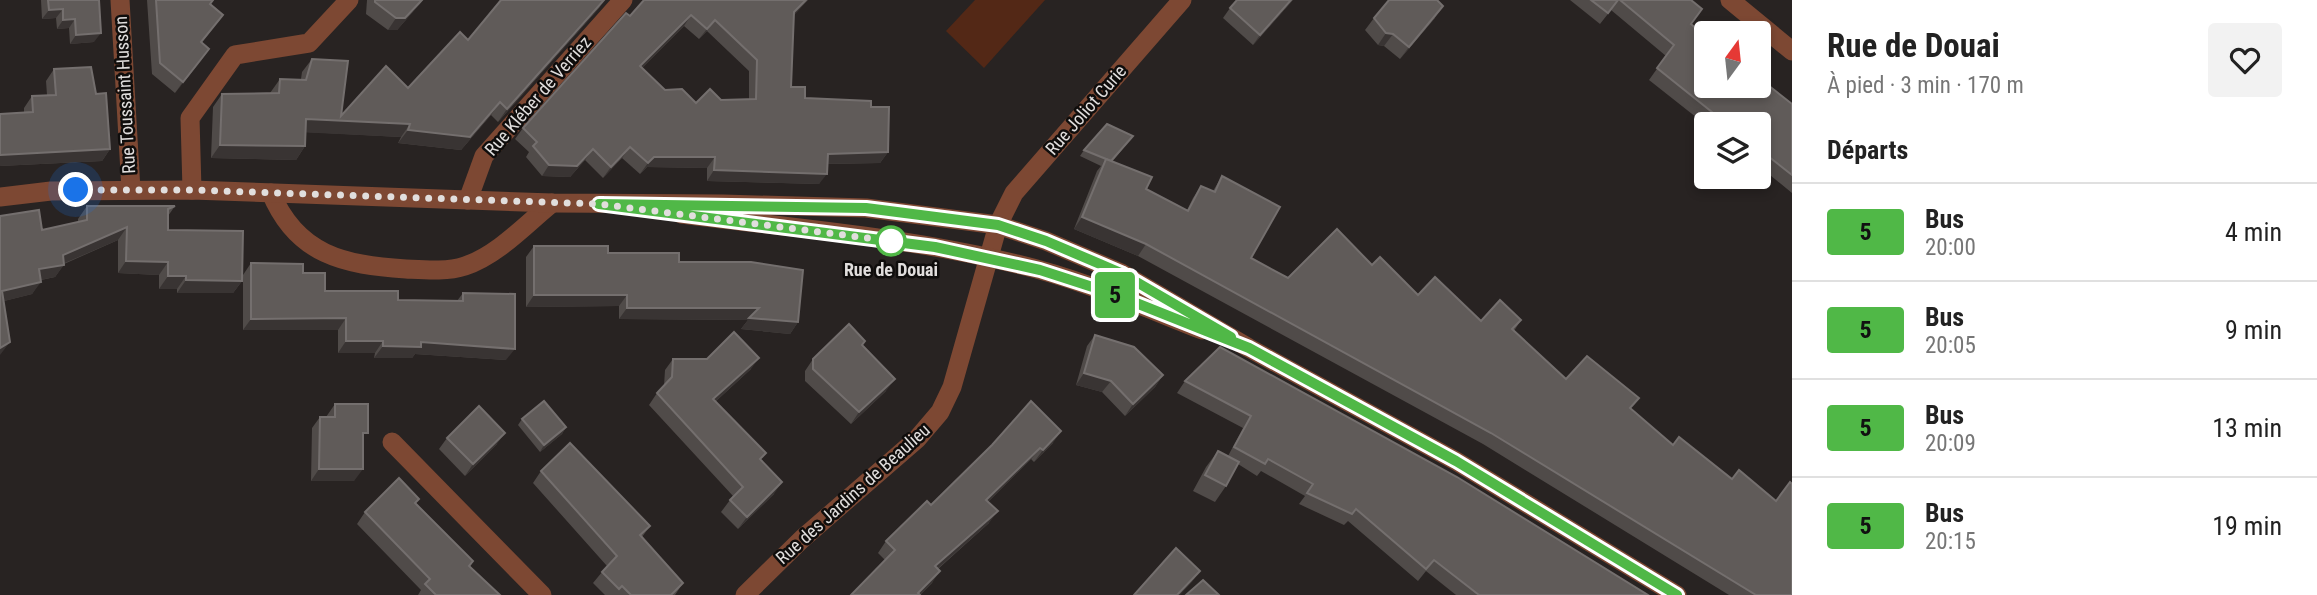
<!DOCTYPE html>
<html lang="fr">
<head>
<meta charset="utf-8">
<style>
	:root { --surface:#fff; --page:#f2f2f2; --text:#222; --muted:#767676; --line:#e0e0e0 }
	body { margin:0; font-family:"Roboto Condensed",sans-serif; background:var(--page); color:var(--text); height:100vh; display:flex; flex-direction:column; font-size:26px; white-space:nowrap }
	* { box-sizing:border-box; margin:0 }
	p { font-size:23px; color:var(--muted) }
	.icon { flex:none; width:38px; height:38px; fill:none; stroke:currentColor; stroke-width:2; stroke-linecap:round; stroke-linejoin:round }
	.map { position:relative; flex:1; overflow:hidden }
	.sheet { display:flex; flex-direction:column; background:var(--surface); width:525px }
	.sheet>* { flex:none }
	.badge { padding:0 14px; border-radius:5px; font-size:24px; line-height:46px }
	.needle { width:46px; rotate:15deg }
	.tools { position:absolute; left:1694px; top:21px; display:grid; gap:14px }
	.tools a { display:grid; place-items:center; width:77px; height:77px; border-radius:7px; background:var(--surface); box-shadow:0 4px 10px #0003; font-size:35px }
	.you { position:absolute; width:35px; height:35px; margin:-18px; border:5px solid #fff; border-radius:50%; background:#1a73e8; box-shadow:0 0 0 10px #1a73e833 }
	.map>.badge { position:absolute; translate:-50% -50%; box-shadow:0 0 0 4px #fff }
	h2 { padding:0 35px; font-size:26px; line-height:63px }
	.round { display:grid; place-items:center; flex:none; width:74px; height:74px; border-radius:7px; background:var(--page) }
	.head { display:flex; align-items:center; justify-content:space-between; height:119px; padding:0 35px }
	h1 { font-size:33px; font-weight:700; line-height:52px }
	ul { padding:0; list-style:none }
	li { display:flex; align-items:center; gap:21px; height:98px; padding:0 35px; border-top:2px solid var(--line) }
	li div { flex:1 }
	li b { display:block; font-size:26px }
	li em { font-style:normal }
	li .badge { min-width:77px; font-weight:700; text-align:center }
	main { display:flex; flex:1; min-height:0 }
	.map>svg:first-child { display:block }
</style>
</head>
<body>
<main>
<div class="map">
<svg width="1792" height="595" viewBox="0 0 1792 595">
	<rect width="100%" height="100%" fill="#282322"/>
	<path fill="#532816" d="M975 0H1045L984 68 946 31Z"/>
	<g fill="none" stroke-linecap="round" stroke-linejoin="round">
		<g stroke="#7d4833" stroke-width="19">
			<path d="M192 190 190 118 235 55 309 43 349 0"/>
			<path d="M271 193C297 255 344 265 406 269 425 270 447 272 465 266 498 255 526 224 552 203"/>
		</g>
		<g stroke="#7d4833" stroke-width="19">
			<path d="M120 0 131 190"/>
			<path d="M1730 0 1792 51"/>
			<path d="M468 200 484 156 623 0"/>
			<path d="M392 442 542 595"/>
			<path d="M745 595 802 539 917 439 940 412 952 387 998 225 1014 193 1182 0"/>
		</g>
		<g stroke="#7d4833" stroke-width="19">
			<path d="M0 197 51 191 192 190 552 203 723 204 866 208 998 225 1046 241 1121 273 1249 348 1456 461 1677 595"/>
			<path d="M681 214C793 228 907 237 1017 264 1081 279 1141 306 1202 330"/>
		</g>
	</g>
	<g fill="#504b49" fill-rule="evenodd">
		<path d="M41 0H99L94 42 70 44 69 28 57 29 56 18 42 19Z"/>
		<path d="M147 0H214L211 4 223 15 201 43 209 49 175 93 152 74Z"/>
		<path d="M367 0H423L397 30H388L366 14Z"/>
		<path d="M644 0H808L794 15 791 87 805 98 871 107 888 152 880 163 827 164 819 184 707 181V168L647 167 640 174 622 158 603 178 585 160 570 177 542 176 526 157 529 152 515 139 523 128ZM684 26 699 39 707 31 749 71V99L721 100 696 103 665 90 642 68Z"/>
		<path d="M1293 0 1253 45 1223 18 1230 8Z"/>
		<path d="M1570 0H1691V25L1792 104V193L1759 166V124L1706 125 1649 80 1666 56 1611 10 1600 24Z"/>
		<path d="M600 7 498 122 491 115 461 150 398 143 401 137 306 132 305 146 296 160 211 158 213 107 222 94 270 93 280 79H301L302 72 312 59 341 116 408 88 468 40Z"/>
		<path d="M1374 18H1435L1400 59 1384 46 1378 45 1365 30Z"/>
		<path d="M54 69 96 94 110 149 102 161 0 166V114L24 113V108L32 96 47 95 46 81Z"/>
		<path d="M1133 136 1112 162 1146 189 1187 210 1193 198 1201 186 1213 191 1222 176 1251 258 1288 278 1372 265 1418 295 1481 321 1521 320 1514 331 1566 379 1631 409 1792 595H1729L1483 444 1138 256 1074 229 1097 171 1101 166 1080 156 1084 150Z"/>
		<path d="M87 206H175L168 216V230L242 281 233 293H177V289H159V275L118 273V240L64 264 55 277 41 280 32 294 4 301 0 355V216L42 230 78 222V219Z"/>
		<path d="M534 246 608 253 679 262 798 322 790 334 741 329 748 320 619 319V306L526 307V257Z"/>
		<path d="M251 263 303 273 325 291 398 300 457 301 463 293 506 360 415 354 412 358H374L375 353H338V330H243V275Z"/>
		<path d="M1095 335 1163 375 1155 387 1125 416 1102 392 1076 385 1087 346Z"/>
		<path d="M865 341 862 346 886 391 851 424 805 381V371L813 359Z"/>
		<path d="M673 359 751 369 715 402 761 461 774 494 738 529 721 512 733 496 649 405 657 393 664 386 665 370Z"/>
		<path d="M1185 381 1648 595H1456L1426 571 1418 581 1348 521 1344 525 1299 504 1305 496 1261 471 1257 476 1238 464 1226 486 1215 502 1193 491 1206 467 1218 451 1228 456 1243 428 1177 393Z"/>
		<path d="M335 404 363 440 354 481H311L312 428 320 417H326Z"/>
		<path d="M522 419 566 427 562 434 540 452 518 425Z"/>
		<path d="M447 438 497 444 465 476 439 449Z"/>
		<path d="M1053 443 1034 462 1031 459 988 502 989 523 938 569 932 583 920 595 878 553 886 541 931 505 992 445Z"/>
		<path d="M541 471 650 526 642 537 683 583 675 595H605L593 583 607 566 533 483Z"/>
		<path d="M416 503 473 561 470 567 500 595H418L421 590 357 524 365 512Z"/>
	</g>
	<g fill="#393433">
		<path d="M422 0H423L420 4 397 30H388L396 18Z"/>
		<path d="M604 0H605L600 7 498 122 507 109Z"/>
		<path d="M806 0H808L786 23 794 12Z"/>
		<path d="M1291 0H1293L1253 45 1260 35Z"/>
		<path d="M1443 6 1435 18 1400 59 1409 47Z"/>
		<path d="M63 9 56 18 42 19 49 10Z"/>
		<path d="M691 15 684 26 633 77 640 66Z"/>
		<path d="M75 19 69 28 57 29 63 20Z"/>
		<path d="M715 20 707 31 699 39 707 29Z"/>
		<path d="M101 33 94 42 70 44 76 35Z"/>
		<path d="M1386 33 1393 34 1384 46 1378 45Z"/>
		<path d="M209 49 201 61 175 93 183 82Z"/>
		<path d="M500 102 491 115 461 150 398 143 408 130Z"/>
		<path d="M306 119 410 124 401 137 297 132Z"/>
		<path d="M220 145 305 146 296 160 211 158Z"/>
		<path d="M630 147 622 158 603 178 611 167Z"/>
		<path d="M110 149 102 161 0 166V155Z"/>
		<path d="M593 149 585 160 570 177 542 176 549 165Z"/>
		<path d="M888 152 880 163 820 164 828 154Z"/>
		<path d="M654 157H715L707 168 647 167 640 174 648 163Z"/>
		<path d="M714 170 827 174 819 184 707 181Z"/>
		<path d="M1082 217 1146 244 1138 256 1074 229Z"/>
		<path d="M127 227 118 240 60 265H64L55 277 30 282 39 269 63 255Z"/>
		<path d="M126 261 168 262 159 275 118 273Z"/>
		<path d="M168 276H186L177 289H159Z"/>
		<path d="M186 280 242 281 233 293H177Z"/>
		<path d="M41 282 32 294 0 302 2 291Z"/>
		<path d="M534 295H627L619 306 526 307Z"/>
		<path d="M627 308H759L798 322 790 334 741 329 748 320 619 319Z"/>
		<path d="M346 318 338 330H243L251 319Z"/>
		<path d="M346 341H383L375 353H338Z"/>
		<path d="M10 342 0 355V348Z"/>
		<path d="M421 342 515 349 506 360 415 354 412 358H374L383 346Z"/>
		<path d="M759 358 751 369 705 411 713 399Z"/>
		<path d="M1084 373 1111 381 1102 392 1076 385Z"/>
		<path d="M1163 375 1155 387 1125 416 1133 404Z"/>
		<path d="M895 379 886 391 851 424 859 412Z"/>
		<path d="M566 427 562 434 540 452 544 445Z"/>
		<path d="M1061 431 1053 443 1034 462 1043 450Z"/>
		<path d="M505 433 497 444 465 476 473 464Z"/>
		<path d="M1040 448 1031 459 978 512 986 500Z"/>
		<path d="M319 469H363L354 481H311Z"/>
		<path d="M782 482 774 494 738 529 747 517Z"/>
		<path d="M998 511 989 523 927 578 935 566Z"/>
		<path d="M940 571 932 583 920 595H917Z"/>
		<path d="M1200 571 1192 582 1180 595H1177Z"/>
	</g>
	<g fill="#605b59" stroke="#746f6e" stroke-width="2" fill-rule="evenodd">
		<path d="M48 0H99L101 33 76 35 75 19 63 20V9L49 10Z"/>
		<path d="M156 0H213L210 4 223 15 201 42 209 49 183 82 160 63Z"/>
		<path d="M375 0H422L405 18H396L375 2Z"/>
		<path d="M501 0H604L507 109 500 102 470 137 408 130 410 124 306 119 305 146 220 145 222 94 279 93 280 79 306 80 312 59 348 61 341 116 386 66 408 88 460 32 468 40Z"/>
		<path d="M644 0H806L794 12 791 87H805V98L871 101V107H889L888 152 828 154 827 174 714 170 715 157H654L648 163 630 147 611 167 593 149 577 166 549 165 533 146 537 142 523 128 626 13 630 16ZM691 15 707 29 715 20 757 60 756 99 721 100 710 89 696 103 682 89 665 90 640 66Z"/>
		<path d="M1237 0H1291L1260 35 1230 8Z"/>
		<path d="M1389 0H1437L1443 6 1409 47 1393 34 1386 33 1374 18Z"/>
		<path d="M1591 0H1618L1608 13Z"/>
		<path d="M1620 0H1691L1702 9 1691 24 1706 37V86H1759V78L1792 104V175L1759 149V124H1727L1657 68 1674 45Z"/>
		<path d="M91 67 96 94 106 93 110 149 0 155V114L33 112 32 96 56 95 54 69Z"/>
		<path d="M1107 124 1133 136 1111 161 1084 150Z"/>
		<path d="M1106 159 1152 177 1146 189 1188 211 1201 186 1215 192 1222 176 1280 207 1251 258 1288 278 1337 229 1372 265 1380 257 1418 295 1435 277 1481 321 1500 300 1521 320 1512 329 1566 379 1587 356 1639 398 1630 408 1673 445 1679 437 1732 479 1739 470 1776 501 1790 482 1792 484V595H1756L1491 433 1146 244 1082 217Z"/>
		<path d="M87 206H175L168 209V230L243 231 242 281 186 280V276H168V262L126 261 127 227 63 255 64 265 39 269 41 282 2 291 10 342 0 348V216L39 210 42 230 87 220Z"/>
		<path d="M534 246H608V253H679V262H751L803 270 798 322 749 318 759 308H627V295H534Z"/>
		<path d="M251 263 303 264V273H325V291H398V300L463 301V293L515 294V349L421 342V347L383 346V341H346V318L251 319Z"/>
		<path d="M849 324 865 341 862 345 895 379 859 412 813 369V359Z"/>
		<path d="M734 332 759 358 713 399 766 453 760 459 782 482 747 517 730 500 743 487 657 393 672 377 673 359H707Z"/>
		<path d="M1095 335 1134 347 1163 375 1133 404 1111 381 1084 373Z"/>
		<path d="M1220 347 1457 477 1648 595H1479L1434 560 1426 569 1356 509 1352 514 1307 493 1313 484 1268 459 1265 464 1234 447 1251 416 1185 381Z"/>
		<path d="M544 401 566 427 544 445 522 419Z"/>
		<path d="M1031 401 1061 431 1043 450 1040 448 986 500 998 511 935 566 940 571 918 593 920 595H851L895 550 886 541 927 501 931 505 992 445Z"/>
		<path d="M335 404H368V433H363V469H319L320 417H335Z"/>
		<path d="M479 406 505 433 473 464 447 438Z"/>
		<path d="M570 443 650 526 640 535 683 583 671 595H631L622 586 619 589 602 572 617 556 541 471Z"/>
		<path d="M1218 451 1239 462 1226 486 1205 475Z"/>
		<path d="M399 478 419 499 415 503 473 561 469 566 500 595H436L425 584 430 579 365 512Z"/>
		<path d="M1176 548 1200 571 1177 595H1134Z"/>
		<path d="M1203 580 1219 595H1186Z"/>
	</g>
	<g fill="none" stroke-linecap="round" stroke-linejoin="round">
		<g stroke="#fff" stroke-width="16">
			<path id="line" d="M1231 337 1121 273 1046 241 998 225 866 208 599 204 935 247 1040 270 1111 293 1249 348 1456 461 1677 595"/>
		</g>
		<use href="#line" stroke="#50b847" stroke-width="10"/>
		<path stroke="#e1dedd" stroke-width="7" stroke-dasharray="0 12.6" d="M76 190H192L599 204 891 241"/>
	</g>
	<circle fill="#fff" stroke="#50b847" stroke-width="3.5" cx="891" cy="241" r="14"/>
	<g text-anchor="middle" stroke-width="5" stroke-linejoin="round" paint-order="stroke">
		<g font-size="18" fill="#e1dedd" stroke="#0f0d0c">
			<text transform="translate(125 95) rotate(-93)" y="6">Rue Toussaint Husson</text>
			<text transform="translate(538 96) rotate(-49)" y="6">Rue Kléber de Verriez</text>
			<text transform="translate(1086 110) rotate(-49)" y="6">Rue Joliot Curie</text>
			<text transform="translate(853 494) rotate(-42)" y="6">Rue des Jardins de Beaulieu</text>
		</g>
		<g font-size="18" font-weight="bold" fill="#e1dedd" stroke="#0f0d0c">
			<text x="891" y="276">Rue de Douai</text>
		</g>
	</g>
</svg>
<div class="tools">
<a><svg class="needle" viewBox="-14 -14 28 28"><path d="M0-13l5 13h-10z" fill="#e53935"/><path d="M0 13l5-13h-10z" fill="#767676"/></svg></a>
<a><svg class="icon" aria-label="layers" viewBox="0 0 24 24"><path d="M12 4l9 5-9 5-9-5zM3 14l9 5 9-5"/></svg></a>
</div>
<div class="you" style="left:76px;top:190px"></div>
<b class="badge" style="left:1115px;top:295px;background:#50b847;color:#111">5</b>
</div>
<section class="sheet">
<div class="head"><div><h1>Rue de Douai</h1><p>À pied · 3 min · 170 m</p></div><a class="round"><svg class="icon" aria-label="heart" viewBox="0 0 24 24"><path d="M12 20l-8-8c-3-5 5-10 8-4 3-6 11-1 8 4z"/></svg></a></div>
<h2>Départs</h2>
<ul>
<li><span class="badge" style="background:#50b847;color:#111">5</span><div><b>Bus</b><p>20:00</p></div><em>4 min</em></li>
<li><span class="badge" style="background:#50b847;color:#111">5</span><div><b>Bus</b><p>20:05</p></div><em>9 min</em></li>
<li><span class="badge" style="background:#50b847;color:#111">5</span><div><b>Bus</b><p>20:09</p></div><em>13 min</em></li>
<li><span class="badge" style="background:#50b847;color:#111">5</span><div><b>Bus</b><p>20:15</p></div><em>19 min</em></li>
</ul>
</section>
</main>
</body>
</html>
